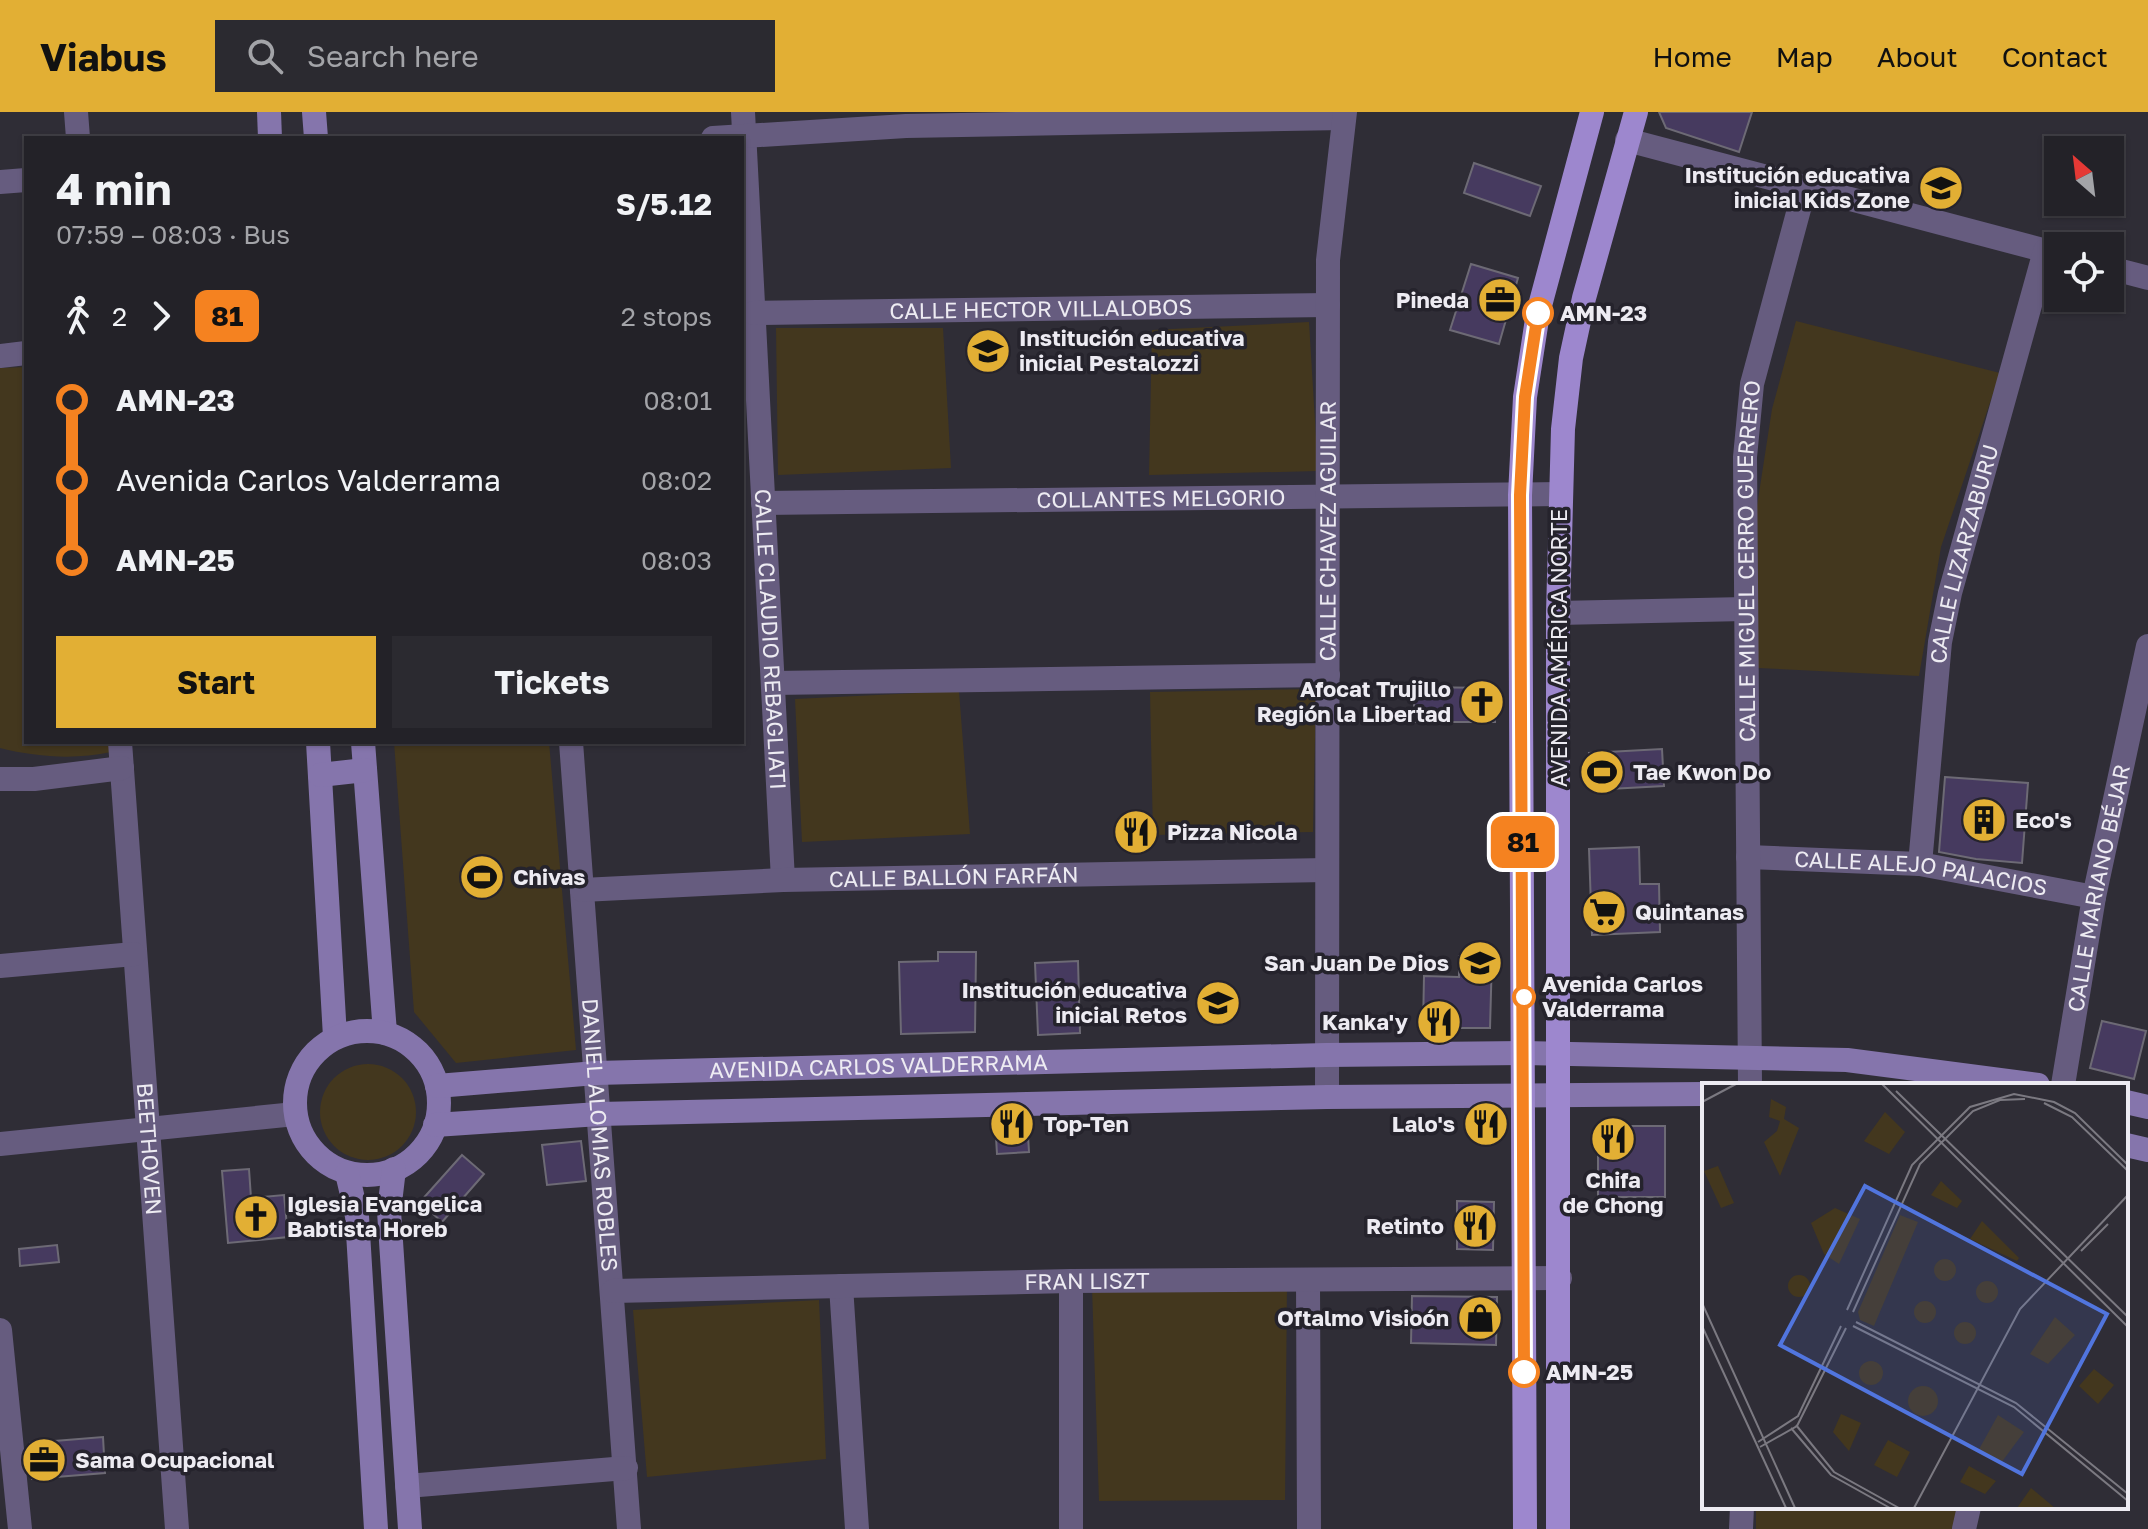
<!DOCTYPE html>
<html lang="en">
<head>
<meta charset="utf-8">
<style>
	:root { --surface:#232228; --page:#2b2a30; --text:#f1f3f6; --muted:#a3a4a8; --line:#403f45; --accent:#e2af34 }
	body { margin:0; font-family:"Golos Text",sans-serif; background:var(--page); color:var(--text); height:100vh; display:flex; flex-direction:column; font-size:30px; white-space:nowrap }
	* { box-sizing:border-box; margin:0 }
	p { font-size:26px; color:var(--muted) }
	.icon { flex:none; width:44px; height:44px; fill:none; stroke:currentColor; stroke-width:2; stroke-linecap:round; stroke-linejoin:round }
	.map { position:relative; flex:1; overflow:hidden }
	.details { position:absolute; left:24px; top:24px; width:720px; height:608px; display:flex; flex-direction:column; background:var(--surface); border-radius:0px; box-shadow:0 2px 6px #0004,0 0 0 2px var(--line) }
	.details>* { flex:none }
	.badge { padding:0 16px; border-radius:12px; font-size:28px; line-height:52px }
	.needle { width:52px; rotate:332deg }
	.tools { position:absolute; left:2044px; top:24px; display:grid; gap:16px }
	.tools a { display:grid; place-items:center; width:80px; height:80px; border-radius:0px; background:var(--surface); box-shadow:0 2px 6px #0004,0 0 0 2px var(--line); font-size:40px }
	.map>.badge { position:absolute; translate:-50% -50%; box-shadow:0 0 0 4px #fff }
	.legs { display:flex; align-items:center; gap:12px; height:88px; padding:0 32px; font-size:26px }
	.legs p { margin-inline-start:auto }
	.head { display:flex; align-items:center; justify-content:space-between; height:136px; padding:0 32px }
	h1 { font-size:44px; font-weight:700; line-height:60px }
	.primary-button { display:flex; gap:16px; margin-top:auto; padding:16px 32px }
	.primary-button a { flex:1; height:92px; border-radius:0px; background:var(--accent); color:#111; font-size:32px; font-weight:700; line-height:92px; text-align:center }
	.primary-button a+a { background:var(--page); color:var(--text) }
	ul { padding:0 32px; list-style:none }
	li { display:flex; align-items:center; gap:28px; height:80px; font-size:30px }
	li i { display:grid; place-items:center; width:12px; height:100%; margin:0 10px; background:currentColor }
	li i::after { content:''; width:20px; height:20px; margin:-10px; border:6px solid; border-radius:50%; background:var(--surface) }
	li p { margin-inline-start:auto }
	li:first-child i { background:linear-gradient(#0000 50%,currentColor 0) }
	li:last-child i { background:linear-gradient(currentColor 50%,#0000 0) }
	header { display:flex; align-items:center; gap:48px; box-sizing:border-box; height:112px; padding:0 40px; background:var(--accent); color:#111 }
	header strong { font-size:38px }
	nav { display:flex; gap:44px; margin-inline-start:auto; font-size:28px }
	.search { width:560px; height:72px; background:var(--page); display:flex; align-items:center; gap:20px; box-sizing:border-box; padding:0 28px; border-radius:0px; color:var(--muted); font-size:30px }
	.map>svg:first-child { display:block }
</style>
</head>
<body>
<header>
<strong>Viabus</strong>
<div class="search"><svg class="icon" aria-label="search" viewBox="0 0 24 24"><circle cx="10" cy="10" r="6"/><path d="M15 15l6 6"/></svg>Search here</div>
<nav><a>Home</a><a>Map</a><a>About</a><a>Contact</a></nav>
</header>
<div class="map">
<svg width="2148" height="1417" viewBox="0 0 2148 1417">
	<rect width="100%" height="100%" fill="#2f2d36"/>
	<g fill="#43371e">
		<path d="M1796 209 2000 261 1941 435 1919 564 1758 556 1757 394 1772 297Z"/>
		<path d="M1309 210 1318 359 1149 363 1152 218Z"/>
		<path d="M776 216H943L951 356 778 363Z"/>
		<path d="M26 255V630H110L111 640C75 648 36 645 0 636V256Z"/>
		<path d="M1316 577 1313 720 1153 723 1150 580Z"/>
		<path d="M959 579 970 722 802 730 795 587Z"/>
		<path d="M394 630H549L576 938 456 951 414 900Z"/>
		<circle cx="368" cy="1000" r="48"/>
		<path d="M1287 1172 1285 1388 1099 1389 1092 1175Z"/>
		<path d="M819 1188 826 1347 647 1365 633 1198Z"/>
		<path d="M1756 1395H1963L1960 1417H1756Z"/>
	</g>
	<g fill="#463a5f" stroke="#6d6a75" stroke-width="2">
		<path d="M1659 0H1752L1739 40 1666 16Z"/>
		<path d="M1474 51 1541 74 1530 104 1464 81Z"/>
		<path d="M1471 152 1518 166 1499 232 1450 218Z"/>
		<path d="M1414 575 1495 576V610H1414Z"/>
		<path d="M1662 637 1664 674 1591 678 1589 641Z"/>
		<path d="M1945 665 2028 671 2022 751 1976 747 1939 740Z"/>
		<path d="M1639 735 1640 772H1659L1660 820 1592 823 1589 737Z"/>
		<path d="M938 840H976L975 920 901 922 899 850 938 849Z"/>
		<path d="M1459 844H1492L1490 916H1423L1424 864 1459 865Z"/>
		<path d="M1078 849 1080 921 1038 923 1035 851Z"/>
		<path d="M2102 909 2146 919 2134 967 2090 956Z"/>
		<rect x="1469" y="1002" width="34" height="21"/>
		<path d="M1027 1007 1029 1040 997 1042 995 1008Z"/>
		<rect x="1598" y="1014" width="67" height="71"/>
		<path d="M581 1029 586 1069 547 1073 542 1033Z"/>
		<path d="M462 1043 484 1062 442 1110 420 1090Z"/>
		<path d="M249 1057 251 1086 284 1083 288 1125 228 1131 222 1059Z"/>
		<path d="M1457 1089 1494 1090 1493 1138 1457 1137Z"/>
		<path d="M57 1133 59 1150 20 1154 19 1137Z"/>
		<path d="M1412 1184 1497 1185 1496 1233 1411 1231Z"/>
		<path d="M103 1325 105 1361 32 1367 30 1331Z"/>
	</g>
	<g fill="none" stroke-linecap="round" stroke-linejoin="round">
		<g stroke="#665c7f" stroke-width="24">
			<path d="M76 0 78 26"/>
			<path id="s1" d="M743 0 783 768"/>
			<path d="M713 26 906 14 1344 6"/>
			<path d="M1627 28 2058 142"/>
			<path d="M0 70 26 68"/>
			<path d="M2110 156 2148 166"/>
			<path id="s2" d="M753 201 1328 193"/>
			<path d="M0 244 26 241"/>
			<path id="s3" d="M763 391 1559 382"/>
			<path d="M1558 501 1745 497"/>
			<path d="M773 571 1328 563"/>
			<path id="s4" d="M120 630 177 1417"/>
			<path id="s5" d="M571 630 629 1417"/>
			<path d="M0 667H34L122 656"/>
			<path id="s6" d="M1748 745 1920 752 2094 785"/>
			<path id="s7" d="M1920 752 1940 530 1950 481 2045 139"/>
			<path id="s8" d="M582 778 783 768 1327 758"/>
			<path d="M0 854 134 842"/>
			<path id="s9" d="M1750 973 1745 345 1752 272 1805 75"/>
			<path id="s10" d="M2063 973 2094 785 2148 534"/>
			<path id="s11" d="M1327 985 1328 148 1345 0"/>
			<path d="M0 1032 295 1002"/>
			<path d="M1308 1168 1309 1417"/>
			<path d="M841 1174 857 1417"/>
			<path id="s12" d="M613 1179 1071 1169 1560 1166"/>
			<path d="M0 1218 20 1417"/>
			<path d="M407 1374 626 1356"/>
			<path d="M1071 1417V1169"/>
			<path d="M1741 1417 1742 1395"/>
			<path d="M1964 1417 1969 1395"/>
		</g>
		<g stroke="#8575ac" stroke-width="24">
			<path d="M269 0 270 26"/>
			<path d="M314 0 316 26"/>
			<path d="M318 630 335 925"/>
			<path d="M363 630 385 921"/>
			<path d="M320 663 365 658"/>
			<circle cx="367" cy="991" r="72"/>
			<path id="s13" d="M437 974 596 961 1326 943 1524 941 1847 948 2038 973"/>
			<path d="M2126 990 2148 995"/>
			<path d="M435 1013 599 1002 1327 985 1704 982"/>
			<path d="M2126 1033 2148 1038"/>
			<path d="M394 1057 389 1099 410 1417"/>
			<path d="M347 1061 357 1104 376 1417"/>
		</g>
		<g stroke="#9d87ce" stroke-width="24">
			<path d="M1525 1417 1520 383 1525 285 1538 201 1592 0"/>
			<path d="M1558 1417V501L1563 317 1571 246 1584 186 1636 0"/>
		</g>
	</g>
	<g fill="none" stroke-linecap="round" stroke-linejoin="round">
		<g stroke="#fff" stroke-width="18">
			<path id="line-1" d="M1524 1260 1520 383 1525 285 1538 201"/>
		</g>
		<use href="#line-1" stroke="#f58220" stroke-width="12"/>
	</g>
	<defs>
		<g id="school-disc" transform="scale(2.3)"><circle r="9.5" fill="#e2af34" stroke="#25232c"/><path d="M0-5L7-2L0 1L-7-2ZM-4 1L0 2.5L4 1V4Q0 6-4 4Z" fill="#111"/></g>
		<g id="office-disc" transform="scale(2.3)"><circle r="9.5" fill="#e2af34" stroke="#25232c"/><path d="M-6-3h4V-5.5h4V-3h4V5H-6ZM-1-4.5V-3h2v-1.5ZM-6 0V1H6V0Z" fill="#111"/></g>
		<g id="church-disc" transform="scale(2.3)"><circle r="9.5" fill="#e2af34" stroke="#25232c"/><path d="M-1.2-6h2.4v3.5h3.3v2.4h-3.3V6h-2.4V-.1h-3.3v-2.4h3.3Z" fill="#111"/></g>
		<g id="stadium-disc" transform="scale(2.3)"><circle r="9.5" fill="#e2af34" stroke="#25232c"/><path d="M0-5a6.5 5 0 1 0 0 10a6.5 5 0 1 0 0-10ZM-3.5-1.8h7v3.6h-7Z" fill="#111"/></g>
		<g id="building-disc" transform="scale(2.3)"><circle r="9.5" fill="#e2af34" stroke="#25232c"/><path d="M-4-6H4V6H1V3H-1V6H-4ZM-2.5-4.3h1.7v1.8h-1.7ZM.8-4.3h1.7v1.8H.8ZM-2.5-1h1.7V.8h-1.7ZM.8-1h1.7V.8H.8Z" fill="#111"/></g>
		<g id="restaurant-disc" transform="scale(2.3)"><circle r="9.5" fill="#e2af34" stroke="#25232c"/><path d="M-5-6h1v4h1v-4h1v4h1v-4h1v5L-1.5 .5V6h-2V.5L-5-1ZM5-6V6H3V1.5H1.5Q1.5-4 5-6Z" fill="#111"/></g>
		<g id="supermarket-disc" transform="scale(2.3)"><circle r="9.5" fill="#e2af34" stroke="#25232c"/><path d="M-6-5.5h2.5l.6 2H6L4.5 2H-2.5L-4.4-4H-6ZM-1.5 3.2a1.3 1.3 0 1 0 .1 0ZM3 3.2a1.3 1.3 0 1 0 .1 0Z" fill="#111"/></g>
		<g id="shop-disc" transform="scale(2.3)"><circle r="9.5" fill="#e2af34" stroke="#25232c"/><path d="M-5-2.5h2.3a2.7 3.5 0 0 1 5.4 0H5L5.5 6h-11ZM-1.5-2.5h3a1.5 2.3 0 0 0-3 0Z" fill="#111"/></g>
	</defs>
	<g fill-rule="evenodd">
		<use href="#school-disc" x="1941" y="76"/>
		<use href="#office-disc" x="1500" y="188"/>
		<use href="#school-disc" x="988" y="239"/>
		<use href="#church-disc" x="1482" y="590"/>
		<use href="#stadium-disc" x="1602" y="660"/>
		<use href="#building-disc" x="1984" y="708"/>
		<use href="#restaurant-disc" x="1136" y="720"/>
		<use href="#stadium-disc" x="482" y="765"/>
		<use href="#supermarket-disc" x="1604" y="800"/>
		<use href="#school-disc" x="1480" y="851"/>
		<use href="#school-disc" x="1218" y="891"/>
		<use href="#restaurant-disc" x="1439" y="910"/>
		<use href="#restaurant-disc" x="1012" y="1012"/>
		<use href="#restaurant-disc" x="1486" y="1012"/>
		<use href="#restaurant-disc" x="1613" y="1027"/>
		<use href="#church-disc" x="256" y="1105"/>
		<use href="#restaurant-disc" x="1475" y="1114"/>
		<use href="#shop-disc" x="1480" y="1206"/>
		<use href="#office-disc" x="44" y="1348"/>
	</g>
	<g fill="#fff" stroke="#f58220" stroke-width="4">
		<circle cx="1538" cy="201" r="14"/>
		<circle cx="1524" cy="885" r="10"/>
		<circle cx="1524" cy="1260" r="14"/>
	</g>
	<g text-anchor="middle" stroke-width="7" stroke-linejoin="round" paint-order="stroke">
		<g font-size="22" font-weight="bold" fill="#edebf2" stroke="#25232c" text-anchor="end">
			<text x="1910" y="71">Institución educativa<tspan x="1910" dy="25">inicial Kids Zone</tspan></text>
			<text x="1469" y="196">Pineda</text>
			<text x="1019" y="234" text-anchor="start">Institución educativa<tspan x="1019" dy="25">inicial Pestalozzi</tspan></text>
			<text x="1451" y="585">Afocat Trujillo<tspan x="1451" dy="25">Región la Libertad</tspan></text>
			<text x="1633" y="668" text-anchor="start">Tae Kwon Do</text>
			<text x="2015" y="716" text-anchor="start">Eco's</text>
			<text x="1167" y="728" text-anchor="start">Pizza Nicola</text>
			<text x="513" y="773" text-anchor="start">Chivas</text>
			<text x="1635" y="808" text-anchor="start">Quintanas</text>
			<text x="1449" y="859">San Juan De Dios</text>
			<text x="1187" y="886">Institución educativa<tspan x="1187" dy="25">inicial Retos</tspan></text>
			<text x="1408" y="918">Kanka'y</text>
			<text x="1043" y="1020" text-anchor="start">Top-Ten</text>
			<text x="1455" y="1020">Lalo's</text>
			<text x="1613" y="1076" text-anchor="middle">Chifa<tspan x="1613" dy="25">de Chong</tspan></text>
			<text x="287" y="1100" text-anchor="start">Iglesia Evangelica<tspan x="287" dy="25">Babtista Horeb</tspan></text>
			<text x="1444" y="1122">Retinto</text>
			<text x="1449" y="1214">Oftalmo Visioón</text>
			<text x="75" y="1356" text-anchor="start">Sama Ocupacional</text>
		</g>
		<g font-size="22" fill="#edebf2" stroke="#25232c">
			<text dy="8" stroke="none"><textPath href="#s2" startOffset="288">CALLE HECTOR VILLALOBOS</textPath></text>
			<text dy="8" stroke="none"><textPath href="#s3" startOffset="398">COLLANTES MELGORIO</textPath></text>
			<text dy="8" stroke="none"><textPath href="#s11" startOffset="566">CALLE CHAVEZ AGUILAR</textPath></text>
			<text dy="8" stroke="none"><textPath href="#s7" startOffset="314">CALLE LIZARZABURU</textPath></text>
			<text dy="8" stroke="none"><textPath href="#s9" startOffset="524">CALLE MIGUEL CERRO GUERRERO</textPath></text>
			<text dy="8" stroke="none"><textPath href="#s1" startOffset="528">CALLE CLAUDIO REBAGLIATI</textPath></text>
			<text transform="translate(1559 536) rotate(-90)" y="8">AVENIDA AMÉRICA NORTE</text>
			<text dy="8" stroke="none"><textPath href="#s6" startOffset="174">CALLE ALEJO PALACIOS</textPath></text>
			<text dy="8" stroke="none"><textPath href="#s8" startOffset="372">CALLE BALLÓN FARFÁN</textPath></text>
			<text dy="8" stroke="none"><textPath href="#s10" startOffset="200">CALLE MARIANO BÉJAR</textPath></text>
			<text dy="8" stroke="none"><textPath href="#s13" startOffset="442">AVENIDA CARLOS VALDERRAMA</textPath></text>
			<text dy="8" stroke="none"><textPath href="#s5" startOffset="394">DANIEL ALOMIAS ROBLES</textPath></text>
			<text dy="8" stroke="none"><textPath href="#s4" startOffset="408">BEETHOVEN</textPath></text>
			<text dy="8" stroke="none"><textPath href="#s12" startOffset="474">FRAN LISZT</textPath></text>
		</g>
		<g font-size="22" font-weight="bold" fill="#edebf2" stroke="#25232c" text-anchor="start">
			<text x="1560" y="209">AMN-23</text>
			<text x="1542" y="880">Avenida Carlos<tspan x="1542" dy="25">Valderrama</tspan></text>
			<text x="1546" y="1268">AMN-25</text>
		</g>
	</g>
	<g transform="translate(1702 971)">
		<rect width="426" height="426" fill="#2f2d36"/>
		<path d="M69 16 84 24 82 36 97 45 78 93 62 59 75 48 78 38 67 34ZM183 29 203 49 187 71 162 58ZM16 83 32 120 19 125 2 88ZM239 98 260 118 255 125 229 112ZM133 125 158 136 137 181 122 171 109 140ZM198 132 216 139 172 243 158 237 156 229ZM280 138 317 175 315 178 268 156ZM232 187a11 11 0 1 1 22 0a11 11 0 1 1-22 0ZM86 203a11 11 0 1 1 22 0a11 11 0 1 1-22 0ZM274 209a11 11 0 1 1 22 0a11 11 0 1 1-22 0ZM212 229a11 11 0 1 1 22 0a11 11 0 1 1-22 0ZM353 234 373 252 346 281 328 271ZM252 250a11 11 0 1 1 22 0a11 11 0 1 1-22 0ZM157 290a12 12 0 1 1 24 0a12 12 0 1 1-24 0ZM392 286 412 302 396 321 377 303ZM206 318a15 15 0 1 1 30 0a15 15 0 1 1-30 0ZM139 331 159 340 147 368 131 349ZM296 332 322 349 299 380 276 368ZM186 357 208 369 195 394 172 382ZM267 383 294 398 283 411 258 399ZM329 405 353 425H315Z" fill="#43371e"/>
		<path fill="none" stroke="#7b7981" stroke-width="2" d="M180 1 426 244M194 8 426 234M0 19 34 1M342 20 370 34 426 88M379 168 406 141M0 220 93 425M145 227 210 82 268 24 312 11 352 19 373 30 426 82M151 229 218 81 271 28 298 17 323 16M154 239 314 320 426 411M0 243 84 425M151 243 312 324 426 418M94 342 132 389 197 425M89 345 129 392 188 425M56 359 96 333 139 243M58 364 95 343 144 245M212 425 318 226 426 112"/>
		<path fill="#5175de" fill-opacity="0.15" stroke="#5175de" stroke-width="4" d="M163 103 405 231 320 391 78 262Z"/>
		<rect width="426" height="426" fill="none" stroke="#edebf2" stroke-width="4"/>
	</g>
</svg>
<div class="tools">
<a><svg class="needle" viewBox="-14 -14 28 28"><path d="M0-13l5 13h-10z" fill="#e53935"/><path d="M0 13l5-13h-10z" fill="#a3a4a8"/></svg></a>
<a><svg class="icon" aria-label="locate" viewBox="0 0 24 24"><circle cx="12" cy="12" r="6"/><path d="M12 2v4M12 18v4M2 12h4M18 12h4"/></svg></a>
</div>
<b class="badge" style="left:1523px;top:730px;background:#f58220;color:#111">81</b>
<section class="details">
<div class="head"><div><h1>4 min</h1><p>07:59 – 08:03 · Bus</p></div><b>S/5.12</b></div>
<div class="legs"><svg class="icon" aria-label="walk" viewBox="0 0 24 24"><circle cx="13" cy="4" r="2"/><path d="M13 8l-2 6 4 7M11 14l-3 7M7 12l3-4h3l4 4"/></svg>2<svg class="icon" aria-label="forward" viewBox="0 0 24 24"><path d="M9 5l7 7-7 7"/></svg><b class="badge" style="background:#f58220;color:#111">81</b><p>2 stops</p></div>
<ul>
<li><i style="color:#f58220"></i><b>AMN-23</b><p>08:01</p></li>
<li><i style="color:#f58220"></i><span>Avenida Carlos Valderrama</span><p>08:02</p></li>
<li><i style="color:#f58220"></i><b>AMN-25</b><p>08:03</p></li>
</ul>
<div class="primary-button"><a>Start</a><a>Tickets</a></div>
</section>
</div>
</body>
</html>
